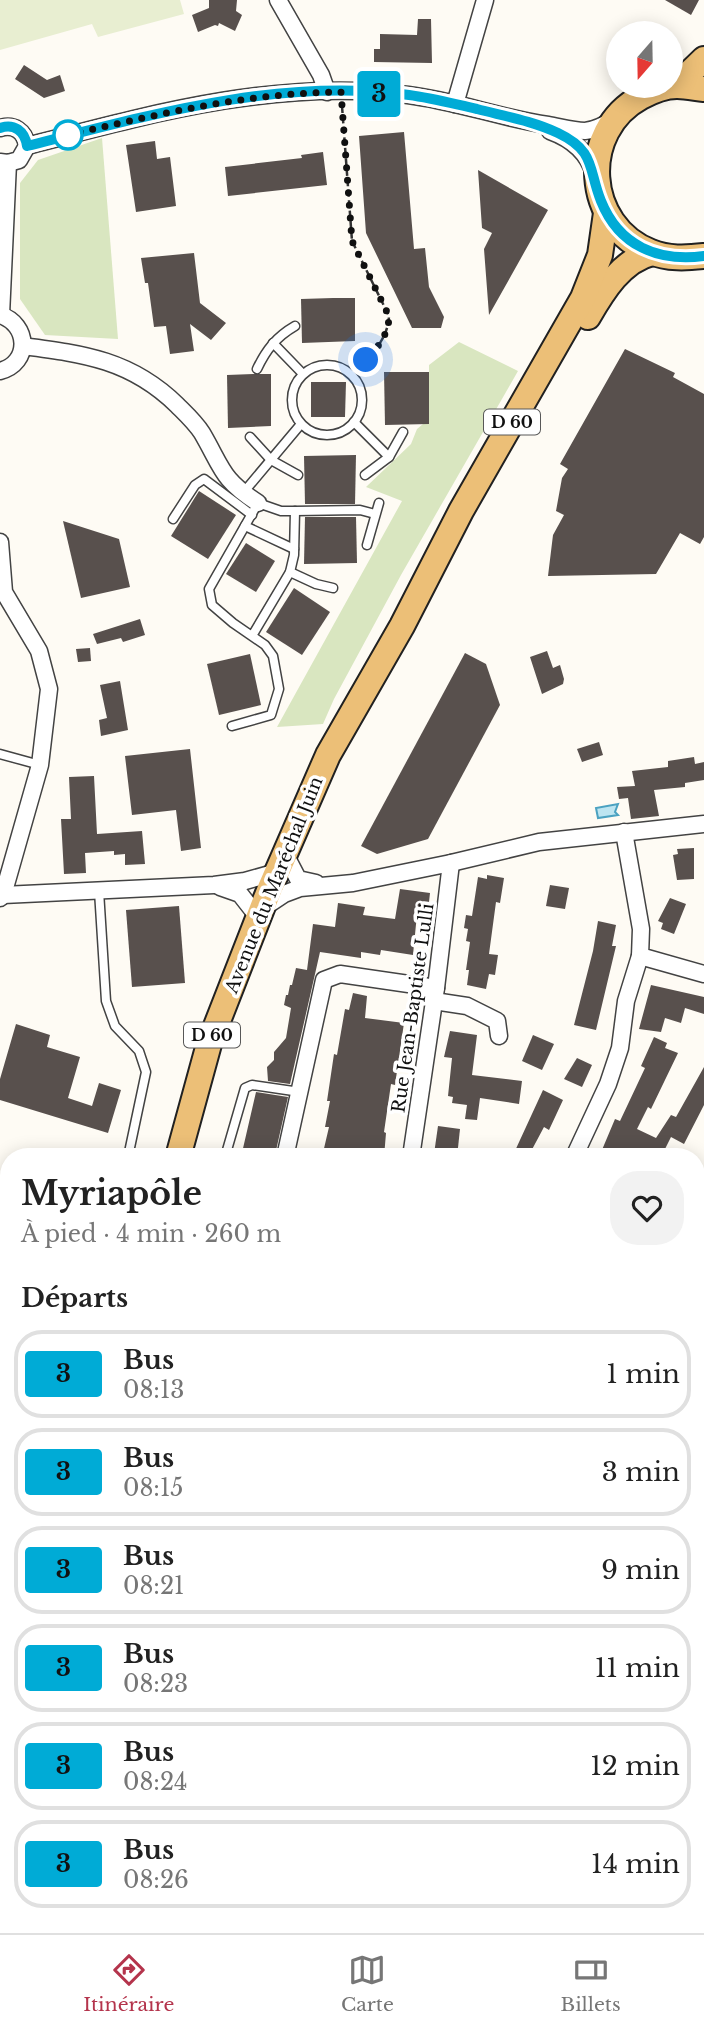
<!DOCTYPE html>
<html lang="fr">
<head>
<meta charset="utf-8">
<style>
	:root { --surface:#fff; --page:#f2f2f2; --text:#222; --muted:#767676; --line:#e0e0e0; --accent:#b4344c }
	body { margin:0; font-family:"Libre Baskerville",serif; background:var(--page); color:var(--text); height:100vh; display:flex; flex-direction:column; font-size:26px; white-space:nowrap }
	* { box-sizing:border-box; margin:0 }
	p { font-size:23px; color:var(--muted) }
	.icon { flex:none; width:38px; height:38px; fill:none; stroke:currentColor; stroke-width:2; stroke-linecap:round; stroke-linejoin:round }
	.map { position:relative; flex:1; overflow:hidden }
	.details { position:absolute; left:0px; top:1148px; width:705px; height:786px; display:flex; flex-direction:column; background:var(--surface); border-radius:28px 28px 0 0; box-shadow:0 4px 18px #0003 }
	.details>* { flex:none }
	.badge { padding:0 14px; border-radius:5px; font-size:24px; line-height:46px }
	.needle { width:46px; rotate:200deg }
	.buttons { position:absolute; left:606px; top:21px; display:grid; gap:14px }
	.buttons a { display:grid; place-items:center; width:77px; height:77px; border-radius:50%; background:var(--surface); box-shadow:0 4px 18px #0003; font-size:35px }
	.you { position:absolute; width:35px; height:35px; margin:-18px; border:5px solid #fff; border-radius:50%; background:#1a73e8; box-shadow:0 0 0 10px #1a73e833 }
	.map>.badge { position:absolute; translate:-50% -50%; box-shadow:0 0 0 4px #fff }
	h2 { padding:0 21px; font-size:26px; line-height:63px }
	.round { display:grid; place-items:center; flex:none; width:74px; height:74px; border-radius:28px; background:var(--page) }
	.summary { display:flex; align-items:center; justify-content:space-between; height:119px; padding:0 21px }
	h1 { font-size:33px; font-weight:700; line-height:52px }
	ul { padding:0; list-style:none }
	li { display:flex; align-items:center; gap:21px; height:88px; margin:0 14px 10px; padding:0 7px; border:4px solid var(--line); border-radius:28px }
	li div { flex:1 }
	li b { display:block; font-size:26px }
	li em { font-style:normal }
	li .badge { min-width:77px; font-weight:700; text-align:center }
	.tab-bar { display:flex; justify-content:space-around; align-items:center; height:98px; border-top:2px solid var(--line); background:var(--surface); font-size:19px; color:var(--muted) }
	.tab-bar a { display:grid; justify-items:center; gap:4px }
	.tab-bar .on { color:var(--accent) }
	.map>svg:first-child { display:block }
</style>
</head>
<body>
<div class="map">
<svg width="704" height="1933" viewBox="0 0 704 1933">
	<rect width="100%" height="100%" fill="#fefbf4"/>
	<g fill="#d9e6c0">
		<path d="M102 138 118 339 45 335 20 299V183L38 160Z"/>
		<path d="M459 342 518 371 401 575 334 699 323 724 277 727 402 501 366 487 411 444 417 429 429 419V365Z"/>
	</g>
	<path fill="#e8eed1" d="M0 0H180L184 14 98 37 92 24 0 50Z"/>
	<path fill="#bde5f1" stroke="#4ba2c1" stroke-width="2" d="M618 804 615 812 618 815 598 818 596 808Z"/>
	<g fill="#58504d">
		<path d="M209 0H237L236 11 242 15 235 31 219 23 218 26 215 25 198 32 192 15 209 8Z"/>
		<path d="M665 0H699L691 15Z"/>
		<path d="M418 19H431L432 63 374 62V49H380V34L417 35Z"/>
		<path d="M24 65 47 80 60 75 65 91 44 98 15 79Z"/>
		<path d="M404 132 414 249 425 248 429 287 444 317 441 328H412L366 233 359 136Z"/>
		<path d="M155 141 157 159 170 157 176 206 136 212 126 145Z"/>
		<path d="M323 152 327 185 228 196 225 167 302 158 301 155Z"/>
		<path d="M478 170 548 210 489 315 484 249 492 233 482 228Z"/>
		<path d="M194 253 200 303 226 323 211 340 190 324 194 351 170 354 166 326 154 327 148 283H145L141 258Z"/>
		<path d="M333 298H355V341L302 343 301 299Z"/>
		<path d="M625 349 675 373 673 377 704 394V537L700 544 680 533 656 574 548 576 553 535 564 515 556 511 562 478 568 469 560 464Z"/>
		<path d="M384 372H429V424L385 425Z"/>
		<path d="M253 374H271V426L228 428 227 375Z"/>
		<path d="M311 382H346L345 417H311Z"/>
		<path d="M356 455 355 504H305L304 456Z"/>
		<path d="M199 491 236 515 208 559 171 536Z"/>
		<path d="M305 517H356L357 563 304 564Z"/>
		<path d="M63 521 119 539 130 587 81 598Z"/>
		<path d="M246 543 275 561 256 592 226 574Z"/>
		<path d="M294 588 330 612 302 655 266 632Z"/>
		<path d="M140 619 145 635 123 642 121 638 97 644 93 634Z"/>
		<path d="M90 648 91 661 78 662 76 649Z"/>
		<path d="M547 651 553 668 560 665 564 679 563 684 542 694 530 657Z"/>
		<path d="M465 653 486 664 500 705 428 839 377 854 361 846Z"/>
		<path d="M250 654 261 705 219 715 207 664Z"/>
		<path d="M120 681 128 730 101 736 99 720 107 718 100 685Z"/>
		<path d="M599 742 603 755 582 762 577 749Z"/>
		<path d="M190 749 201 848 181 851 176 810 132 815 125 756Z"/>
		<path d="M694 757 695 764 704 762V780L685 783V787L654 790 659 816 631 819 628 798 619 799 617 787 635 786 632 771 668 767V761Z"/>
		<path d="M94 776 97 834 142 831 145 864 125 865V854L114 855V851L85 853 86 873 64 874 61 819H71L69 777Z"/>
		<path d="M694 848V879L677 880 673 855 678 854 677 849Z"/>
		<path d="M487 875 504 878 500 903 496 902 489 954 498 955 495 975 489 974 486 989 467 985 469 970H466L470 942 466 941 468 929 464 928 466 915 472 916 478 877 487 879Z"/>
		<path d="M550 885 569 888 565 909 546 906Z"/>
		<path d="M400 889 430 893 429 902 436 903 434 916 417 914 413 955 381 950 380 955 361 952V958L320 952 290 1084 268 1081 267 1067 274 1060V1052L286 1038 291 1008 284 1005 286 995H288L290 985H292L296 968 307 970 313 924 335 927 338 903 365 907 363 915 395 919Z"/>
		<path d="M670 898 686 904 674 934 661 929 663 923 658 921Z"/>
		<path d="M179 906 185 983 132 987 126 910Z"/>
		<path d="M598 921 616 925 612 946H616L596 1030 574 1025 593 951Z"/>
		<path d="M651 985 704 997V1014L685 1008 681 1023 665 1018 661 1032 639 1029Z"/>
		<path d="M353 993 367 996 365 1018 404 1023 395 1085 391 1084 384 1132 386 1133 384 1157H322L329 1127H325L330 1101H327L334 1054 337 1055 345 1009 349 1010Z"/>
		<path d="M16 1024 50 1035 47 1047 80 1057 68 1098 92 1106 99 1083 121 1090 108 1133 0 1100V1079Z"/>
		<path d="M450 1031 477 1035 472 1075 522 1081 519 1104 480 1098 477 1120 465 1119 467 1105 452 1103 453 1097 448 1096 452 1058 444 1057Z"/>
		<path d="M533 1035 554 1044 542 1070 522 1061Z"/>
		<path d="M654 1037 667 1043 665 1048 678 1053 651 1109 648 1107 637 1129 656 1138 671 1115 676 1117 704 1067V1105L684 1144 671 1137 661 1157H599L615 1119 620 1121 645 1068 641 1066Z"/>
		<path d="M577 1058 592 1065 582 1087 564 1079Z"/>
		<path d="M543 1090 563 1100 549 1130 544 1127 528 1157H522L514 1153Z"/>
		<path d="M256 1092 288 1097 275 1155 265 1153 264 1157H241Z"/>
		<path d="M438 1126 460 1129 457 1157H436L434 1154Z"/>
	</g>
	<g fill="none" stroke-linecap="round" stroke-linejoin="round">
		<g stroke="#434343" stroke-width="11">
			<g id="service">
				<path d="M273 343 303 374"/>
				<circle cx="327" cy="400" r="35"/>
				<path d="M257 369C266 350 276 337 295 326"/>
				<path d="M354 422 389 457"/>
				<path d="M250 437 271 460 298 475"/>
				<path d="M365 475 389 457 403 432"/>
				<path d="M243 493 301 424"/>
				<path d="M295 511 360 510 375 514"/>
				<path d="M173 519 195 485 204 479 252 515"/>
				<path d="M245 526 294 549"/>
				<path d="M367 545 379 503"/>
				<path d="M290 572 316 584 333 588"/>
				<path d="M232 726 271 715 279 689 273 656 265 645 233 623 212 605 209 589 258 503 281 511H295L294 555 290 572 252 636"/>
				<path d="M0 754 40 765"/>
				<path d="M99 891 106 1001 115 1026 139 1051 146 1072 128 1157"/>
				<path d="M225 1157 245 1088 252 1085 300 1092"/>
				<path d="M69 1925V1933"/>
				<path d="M11 1933 19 1925"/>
			</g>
		</g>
		<g stroke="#434343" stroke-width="19">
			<g id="minor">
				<path d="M278 0 321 75 327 92"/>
				<path d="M455 104 485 0"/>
				<path d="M0 128C14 124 25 131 27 146L19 160 8 163 0 162"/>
				<path d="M550 131C572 139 588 152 594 174"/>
				<path d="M27 146C150 114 279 78 408 95 456 101 501 118 548 125 560 127 573 131 585 131 596 130 605 125 614 119"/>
				<path d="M0 315C29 324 31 363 0 371"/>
				<path d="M1 315 8 163"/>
				<path d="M23 346C84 354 131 360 177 405 185 413 195 422 202 433 223 469 221 479 258 503"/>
				<path d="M0 542 4 592 39 651 49 689 40 765 3 895 0 898"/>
				<path d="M624 832 641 929 640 956 704 974"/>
				<path d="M285 854 298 879 316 883"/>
				<path d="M220 887 240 894 258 917"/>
				<path d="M3 895 214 885 245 881 277 872"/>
				<path d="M263 908 284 894 300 888 353 883 451 863 539 842 704 824"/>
				<path d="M434 1001 467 1006 497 1021 499 1036"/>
				<path d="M285 1157 324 980 340 974 436 988"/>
				<path d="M411 1157 436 988 451 863"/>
				<path d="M574 1157 608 1084 620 1048 626 1001 640 956"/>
				<path d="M696 1542 704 1545"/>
			</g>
		</g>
		<g stroke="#212121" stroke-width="28">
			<g id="primary">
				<path d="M676 86 704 59"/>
				<path d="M704 89C695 88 686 86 677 86 665 86 652 91 641 97 578 131 584 226 651 252 668 259 686 258 704 256"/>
				<path d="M588 317C603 291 622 260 652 253"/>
				<path d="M178 1157 209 1044 270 888 328 755 402 626 461 511 583 298 600 255 606 213"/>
				<path d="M123 1933V1925"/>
			</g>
		</g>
		<path stroke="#323232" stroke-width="2.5" stroke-dasharray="7 3.5" stroke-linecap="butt" d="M342 106 352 241 389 316C388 341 368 358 352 376"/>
		<use href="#service" stroke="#fff" stroke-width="8"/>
		<use href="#minor" stroke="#fff" stroke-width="16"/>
		<use href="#primary" stroke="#ecbf77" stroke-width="24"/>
	</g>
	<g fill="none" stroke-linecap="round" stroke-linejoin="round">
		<g stroke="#fff" stroke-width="16">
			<path id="line" d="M0 128C14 123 25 131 27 146 149 115 282 77 409 95 432 98 454 104 477 109 504 116 533 121 558 133 596 151 588 169 601 201 619 246 658 262 704 256"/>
		</g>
		<use href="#line" stroke="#00abd6" stroke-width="10"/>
		<path stroke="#101010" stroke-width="7" stroke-dasharray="0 12.6" d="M68 135C159 114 247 93 341 92L352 241 389 316C389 334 378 347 366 360"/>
	</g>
	<circle fill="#fff" stroke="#00abd6" stroke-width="3.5" cx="68" cy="135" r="14"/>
	<g text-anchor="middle" stroke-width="7" stroke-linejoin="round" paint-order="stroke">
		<g fill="#fff" stroke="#585858" stroke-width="2">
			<rect x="484" y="409.5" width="56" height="25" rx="5"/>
			<rect x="184" y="1022.5" width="56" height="25" rx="5"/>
		</g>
		<g font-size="16" font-weight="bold" fill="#101010">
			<text x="512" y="428">D 60</text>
			<text x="212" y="1041">D 60</text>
		</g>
		<g font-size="18" fill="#101010" stroke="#fff">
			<text transform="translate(274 885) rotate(-68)" y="6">Avenue du Maréchal Juin</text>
			<text transform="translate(413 1008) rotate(-82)" y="6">Rue Jean-Baptiste Lulli</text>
		</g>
	</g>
</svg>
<div class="buttons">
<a><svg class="needle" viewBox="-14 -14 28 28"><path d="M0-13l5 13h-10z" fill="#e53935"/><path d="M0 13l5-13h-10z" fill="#767676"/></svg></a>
</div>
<div class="you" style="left:366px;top:360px"></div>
<b class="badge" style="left:379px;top:94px;background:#00abd6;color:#111">3</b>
<section class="details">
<div class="summary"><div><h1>Myriapôle</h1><p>À pied · 4 min · 260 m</p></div><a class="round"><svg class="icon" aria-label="heart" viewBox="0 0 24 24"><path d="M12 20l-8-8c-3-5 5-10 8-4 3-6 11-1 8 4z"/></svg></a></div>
<h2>Départs</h2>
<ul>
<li><span class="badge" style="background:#00abd6;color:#111">3</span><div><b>Bus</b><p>08:13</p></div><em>1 min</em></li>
<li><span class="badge" style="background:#00abd6;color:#111">3</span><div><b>Bus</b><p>08:15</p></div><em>3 min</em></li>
<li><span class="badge" style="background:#00abd6;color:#111">3</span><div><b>Bus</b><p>08:21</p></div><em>9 min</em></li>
<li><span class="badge" style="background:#00abd6;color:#111">3</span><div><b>Bus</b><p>08:23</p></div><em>11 min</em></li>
<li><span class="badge" style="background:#00abd6;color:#111">3</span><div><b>Bus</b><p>08:24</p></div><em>12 min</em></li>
<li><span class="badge" style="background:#00abd6;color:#111">3</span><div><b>Bus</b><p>08:26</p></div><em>14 min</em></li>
</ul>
</section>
</div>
<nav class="tab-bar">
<a class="on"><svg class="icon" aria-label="directions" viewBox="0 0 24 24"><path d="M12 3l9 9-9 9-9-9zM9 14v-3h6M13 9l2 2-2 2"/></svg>Itinéraire</a>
<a><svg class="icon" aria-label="map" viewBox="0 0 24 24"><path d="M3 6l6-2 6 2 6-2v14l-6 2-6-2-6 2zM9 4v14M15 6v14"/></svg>Carte</a>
<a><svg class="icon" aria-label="tickets" viewBox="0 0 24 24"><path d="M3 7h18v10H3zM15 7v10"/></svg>Billets</a>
</nav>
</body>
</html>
